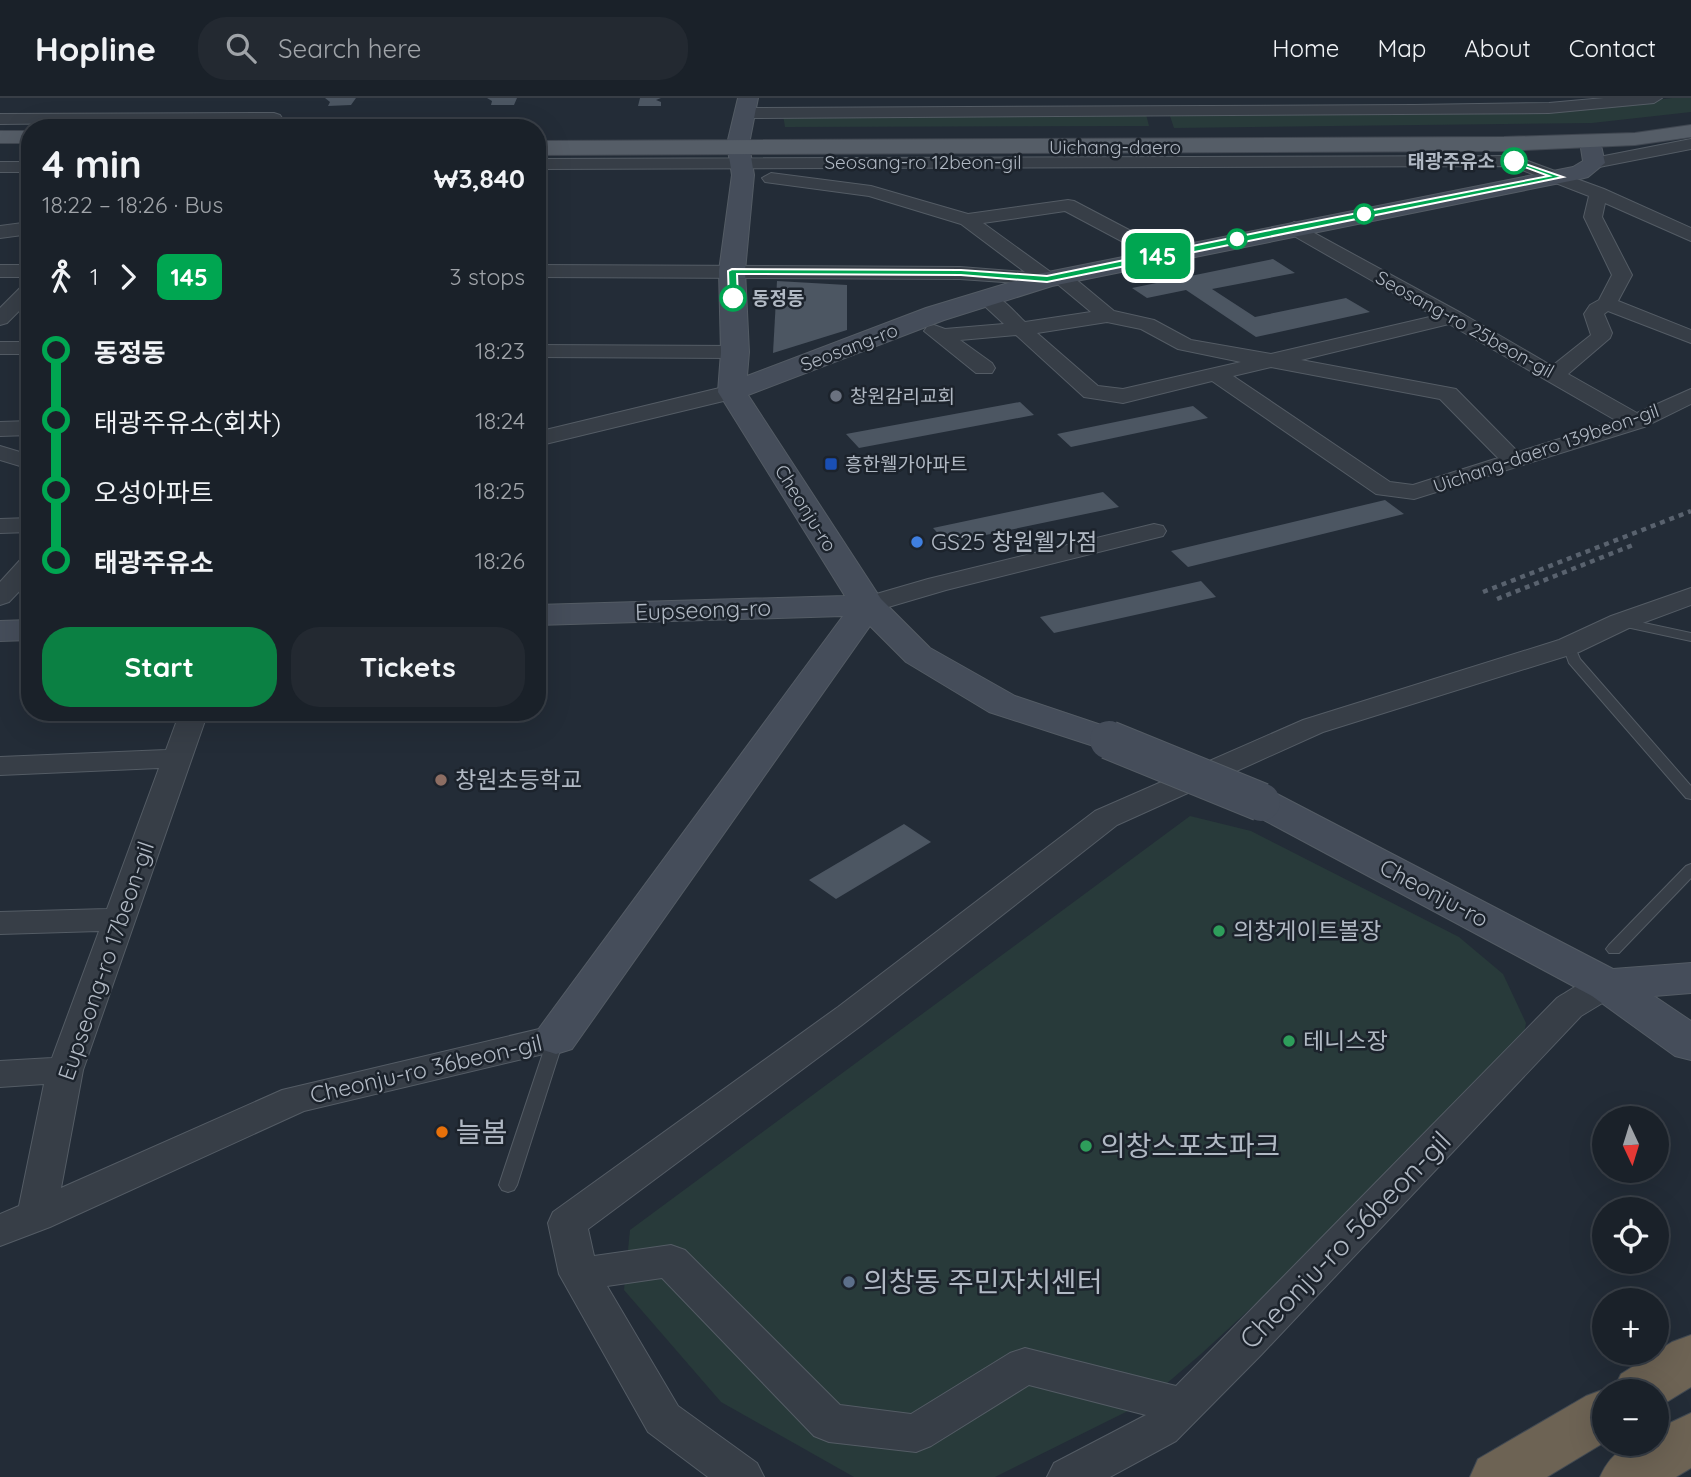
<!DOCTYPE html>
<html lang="en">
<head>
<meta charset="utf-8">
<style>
	:root { --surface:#1a2129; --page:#232931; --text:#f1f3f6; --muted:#9fa3a8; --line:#383e46; --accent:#0b8043 }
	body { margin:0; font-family:Quicksand,"Noto Sans KR",sans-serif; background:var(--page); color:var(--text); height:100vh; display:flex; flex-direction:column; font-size:26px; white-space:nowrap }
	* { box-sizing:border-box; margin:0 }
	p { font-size:23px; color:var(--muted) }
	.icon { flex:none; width:38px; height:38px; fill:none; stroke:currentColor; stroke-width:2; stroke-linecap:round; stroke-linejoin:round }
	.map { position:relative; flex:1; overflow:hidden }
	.panel { position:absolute; left:21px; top:21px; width:525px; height:602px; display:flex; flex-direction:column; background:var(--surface); border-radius:28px; box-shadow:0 7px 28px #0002,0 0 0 2px var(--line) }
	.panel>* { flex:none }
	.badge { padding:0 14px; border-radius:10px; font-size:24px; line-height:46px }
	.needle { width:46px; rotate:176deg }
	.tools { position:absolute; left:1592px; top:1008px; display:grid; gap:14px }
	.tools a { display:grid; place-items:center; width:77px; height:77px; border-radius:50%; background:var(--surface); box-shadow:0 7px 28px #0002,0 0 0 2px var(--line); font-size:35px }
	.map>.badge { position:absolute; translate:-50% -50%; box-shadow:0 0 0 4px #fff }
	.legs { display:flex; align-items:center; gap:10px; height:77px; padding:0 21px; font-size:23px }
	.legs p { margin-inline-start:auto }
	.overview { display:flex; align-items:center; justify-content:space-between; height:119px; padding:0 21px }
	h1 { font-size:38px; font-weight:800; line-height:52px }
	.cta { display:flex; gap:14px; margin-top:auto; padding:14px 21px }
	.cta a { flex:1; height:80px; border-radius:28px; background:var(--accent); color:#fff; font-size:28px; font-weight:800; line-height:80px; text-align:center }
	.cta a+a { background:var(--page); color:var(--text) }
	ul { padding:0 21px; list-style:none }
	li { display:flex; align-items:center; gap:24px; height:70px; font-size:26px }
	li i { display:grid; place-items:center; width:10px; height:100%; margin:0 9px; background:currentColor }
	li i::after { content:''; width:18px; height:18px; margin:-9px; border:5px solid; border-radius:50%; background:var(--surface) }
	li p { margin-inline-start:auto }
	li:first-child i { background:linear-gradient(#0000 50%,currentColor 0) }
	li:last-child i { background:linear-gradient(currentColor 50%,#0000 0) }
	header { display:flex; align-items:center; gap:42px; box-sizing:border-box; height:98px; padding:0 35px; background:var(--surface); border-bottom:2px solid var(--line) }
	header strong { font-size:33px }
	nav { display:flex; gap:38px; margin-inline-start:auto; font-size:24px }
	.search { width:490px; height:63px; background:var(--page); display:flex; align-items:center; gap:18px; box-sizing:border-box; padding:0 24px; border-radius:28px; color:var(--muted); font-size:26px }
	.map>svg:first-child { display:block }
</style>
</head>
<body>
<header>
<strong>Hopline</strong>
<div class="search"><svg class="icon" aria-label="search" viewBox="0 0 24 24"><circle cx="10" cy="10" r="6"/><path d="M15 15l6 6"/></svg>Search here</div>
<nav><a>Home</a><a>Map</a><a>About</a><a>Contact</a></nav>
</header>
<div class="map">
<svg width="1691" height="1379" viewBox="0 0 1691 1379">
	<rect width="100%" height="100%" fill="#232c37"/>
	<g fill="#283a3a">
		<path d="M1672 0H1691V14L1592 25 1174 30 1169 15 1648 3Z"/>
		<path d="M1146 16 1149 28 785 29 783 17Z"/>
		<path d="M1190 718 1251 733 1459 839 1503 876 1526 925 1519 963 1201 1256 1144 1305 995 1379H854L721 1304 624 1192 630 1132Z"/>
	</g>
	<g fill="#4c5662">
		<path d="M325 0H356L351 7 328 8 330 4Z"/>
		<path d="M487 0H517L514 7H491L492 3Z"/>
		<path d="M640 0H661L656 2 661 4V8H638Z"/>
		<path d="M1273 161 1295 175 1212 191 1255 219 1346 200 1370 214 1256 239 1186 192 1147 200 1132 190Z"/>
		<path d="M777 183 847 187V232L773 255Z"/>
		<path d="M1020 304 1034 317 859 350 846 336Z"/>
		<path d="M1193 308 1208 320 1071 349 1057 336Z"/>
		<path d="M1103 394 1119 409 947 445 933 430Z"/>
		<path d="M1385 402 1404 416 1188 469 1171 453Z"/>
		<path d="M1201 483 1216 499 1054 535 1040 519Z"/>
		<path d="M904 726 931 744 836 801 809 782Z"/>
	</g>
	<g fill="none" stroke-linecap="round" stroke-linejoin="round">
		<g stroke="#545c65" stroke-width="2">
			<g id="lane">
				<path d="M1621 520 1691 535V543L1617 527 1615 524Z"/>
				<path d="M1569 544 1573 545 1580 561 1691 688V701L1686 700 1569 565 1563 548Z"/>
				<path d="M1691 766V780L1619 855H1609L1606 851 1609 847 1686 768Z"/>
				<path d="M556 934 562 936 564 940 517 1087 514 1092 508 1094 502 1092 499 1087 548 940 550 936Z"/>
			</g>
		</g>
		<g stroke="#545c65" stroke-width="2">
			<g id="street">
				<path d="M1604 0H1662L1654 5 1549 15 747 20 739 15 747 10 1414 7 1549 5Z"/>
				<path d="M274 15 280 17 282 20 280 23 0 26V16Z"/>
				<path d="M1691 41V51L1594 70 1585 65 1594 60Z"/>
				<path d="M1514 58 1604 91 1691 130V143L1605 105 1602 119 1632 177 1618 203 1691 232V245L1608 213 1604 216 1612 235 1610 240 1568 276 1637 315 1691 291V306L1644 329 1414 401 1376 396 1212 283 1123 305 1084 299 1016 237 960 242 992 265 995 270 992 275H976L924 233 927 229 934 227 945 231 1004 226 976 200 979 196C997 191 1013 213 1025 224L1091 214 1055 184 1047 187 960 181 537 179V167L960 169 1025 174 961 126 869 98 765 84 762 80 771 75 871 88 968 116 1068 102 1074 103 1169 153 1172 157 1162 163 1155 161 1065 113 983 125 1052 175 1060 172 1067 174 1114 213 1154 222 1191 242 1271 256 1434 218 1287 134 1285 130 1294 124 1461 215 1552 268 1591 237 1584 216 1590 207 1599 202 1612 177 1584 119 1589 98 1512 68 537 71V61ZM1107 224 1141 231 1178 251 1241 264 1123 291 1098 288 1037 235ZM1449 226 1617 323 1518 354 1456 291 1301 262ZM1271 269 1440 301 1498 360 1413 387 1390 384 1233 278Z"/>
				<rect x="0" y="64" width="30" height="10"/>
				<path d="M30 124V136L0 140V128Z"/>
				<rect x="0" y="167" width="30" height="12"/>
				<path d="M30 185V202L7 225 0 227V210L23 187Z"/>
				<rect x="0" y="244" width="30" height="12"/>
				<path d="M537 247 735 248 742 250 745 254 742 258 735 260 537 259Z"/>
				<path d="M732 287 740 289 743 294 740 299 537 348V334Z"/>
				<path d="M30 323V337L0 338V324Z"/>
				<path d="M0 348 30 357V371L0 362Z"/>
				<path d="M30 420V434L0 435V421Z"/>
				<path d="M1154 426 1163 428 1166 433 1163 438 946 492 868 515 859 513 855 507 859 501 928 481Z"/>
				<path d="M30 458V482L9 504 0 507V484L21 461Z"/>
				<path d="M1691 490V507L1629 530 1579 554 1323 634 1117 727 862 927 588 1131 594 1158 671 1147 685 1152 840 1307 911 1316 1010 1255 1025 1250 1176 1288 1557 900C1576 889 1596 872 1619 879L1624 887 1619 895 1581 918 1261 1257 1176 1343 1110 1379H1047L1054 1365 1146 1317 1029 1287 931 1348 916 1354 829 1344 814 1338 662 1180 607 1188 678 1308 757 1365 764 1379H708L648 1334 559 1176 548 1125 553 1114 838 909 1095 713 1303 622 1559 542 1611 518Z"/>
				<path d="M180 614H208L83 972 61 1090 282 992 556 927 568 931 573 940 568 949 556 953 304 1013 50 1129 0 1148V1116L19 1108 44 986 0 989V963L52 960 99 833 0 836V814L107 811 159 670 0 677V659L166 652Z"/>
			</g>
		</g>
		<g stroke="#545c65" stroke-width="2">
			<g id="secondary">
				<path d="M738 0H758L749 46 754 77 745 173 749 254 747 278 926 210 1038 176 1573 69 1583 63 1580 44 1583 39H1599L1605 65 1588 79 1580 81 1052 188 944 222 748 297 881 501 930 550 1015 598 1122 634 1128 642 1122 650 1109 653 989 614 906 564 870 528 572 951 556 956 540 951 533 940 540 929 843 518 537 527V507L845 498 718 294 721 254 719 173 732 77 727 46Z"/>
				<path d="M30 522V542L0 543V523Z"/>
				<path d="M1261 692 1275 695 1613 871 1691 865V895L1654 898 1691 923V962L1675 958 1592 898 1247 713 1242 704 1247 695Z"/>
			</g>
		</g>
		<g stroke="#404751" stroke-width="2">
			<g id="primary">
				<path d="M1691 27V39L1635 47 1504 53 537 57V43L1504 39 1635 35Z"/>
				<rect x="0" y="33" width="30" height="12"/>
			</g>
		</g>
		<g stroke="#414952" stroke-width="2">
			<g id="highway">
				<path d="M1691 1237V1289L1657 1310V1293H1613L1621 1276 1672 1244Z"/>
				<path d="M1605 1291 1611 1293H1605V1344L1547 1379H1470L1478 1361 1586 1298Z"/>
				<path d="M1691 1315V1370L1676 1379H1600C1613 1351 1627 1346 1657 1346V1331Z"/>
			</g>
		</g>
		<use href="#lane" fill="#373e47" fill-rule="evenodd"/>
		<use href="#street" fill="#373e47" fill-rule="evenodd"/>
		<use href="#secondary" fill="#454d5a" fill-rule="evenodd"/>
		<use href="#primary" fill="#555d67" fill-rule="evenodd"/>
		<use href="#highway" fill="#6d6354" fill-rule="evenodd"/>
		<g stroke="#59626e" stroke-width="4.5" stroke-dasharray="5 5" stroke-linecap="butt">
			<path d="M1483 494 1691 413"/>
			<path d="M1497 501 1633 447"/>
		</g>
		<g stroke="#545c65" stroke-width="40" stroke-linecap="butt">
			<path id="secondary-bridge" d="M1109 642 1261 704"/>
		</g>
		<use href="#secondary-bridge" stroke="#454d5a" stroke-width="38"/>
	</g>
	<path fill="#00a651" stroke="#fff" stroke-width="2" d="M1511 61 1563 79 1047 184 961 177 737 176 738 200 733 203 729 200 728 173 732 171 961 172 1047 178 1265 133 1549 78 1511 64Z"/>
	<g fill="#fff" stroke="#00a651" stroke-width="3.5">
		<circle cx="1514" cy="63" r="12"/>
		<circle cx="1364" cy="116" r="9"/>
		<circle cx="1237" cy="141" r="9"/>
		<circle cx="733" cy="200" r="12"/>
	</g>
	<circle fill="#6b7280" stroke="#1c232c" stroke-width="2.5" cx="836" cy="298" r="7"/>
	<rect fill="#1a4fb4" stroke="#1c232c" stroke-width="2.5" x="824" y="359" width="14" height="14" rx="3.5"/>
	<circle fill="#3f7fe0" stroke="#1c232c" stroke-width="2.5" cx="917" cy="444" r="7"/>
	<circle fill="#8d6e63" stroke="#1c232c" stroke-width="2.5" cx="441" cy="682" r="7"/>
	<g fill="#2e9e5b" stroke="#1c232c" stroke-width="2.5">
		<circle cx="1219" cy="833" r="7"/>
		<circle cx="1289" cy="943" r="7"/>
		<circle cx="1086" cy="1048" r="7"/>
	</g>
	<circle fill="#e8710a" stroke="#1c232c" stroke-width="2.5" cx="442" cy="1034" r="7"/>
	<circle fill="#5c6f8a" stroke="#1c232c" stroke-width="2.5" cx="849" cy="1184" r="7"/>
	<g text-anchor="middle" stroke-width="5" stroke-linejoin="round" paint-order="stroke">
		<g font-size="19" fill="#b1b9c4" stroke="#1c232c">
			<text x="1115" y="56">Uichang-daero</text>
			<text x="923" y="71">Seosang-ro 12beon-gil</text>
			<text transform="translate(1465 226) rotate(29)" y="7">Seosang-ro 25beon-gil</text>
			<text transform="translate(849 249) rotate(-21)" y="7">Seosang-ro</text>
			<text transform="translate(1546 350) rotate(-19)" y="7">Uichang-daero 139beon-gil</text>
			<text transform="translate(806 410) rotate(58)" y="7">Cheonju-ro</text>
		</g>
		<g font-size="19" font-weight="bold" fill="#b1b9c4" stroke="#1c232c" text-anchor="end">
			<text x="1495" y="70">태광주유소</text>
			<text x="752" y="207" text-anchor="start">동정동</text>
		</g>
		<g font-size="19" fill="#b1b9c4" stroke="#1c232c" text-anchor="start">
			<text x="850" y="305">창원감리교회</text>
			<text x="845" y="373">흥한웰가아파트</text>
		</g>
		<g font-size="23" fill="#b1b9c4" stroke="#1c232c" text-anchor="start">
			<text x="931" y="452">GS25 창원웰가점</text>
			<text x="455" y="690">창원초등학교</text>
			<text x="1233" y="841">의창게이트볼장</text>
			<text x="1303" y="951">테니스장</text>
		</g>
		<g font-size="23" fill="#b1b9c4" stroke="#1c232c">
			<text transform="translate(703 512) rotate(-2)" y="8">Eupseong-ro</text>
			<text transform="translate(1434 795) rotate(28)" y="8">Cheonju-ro</text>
			<text transform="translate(106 863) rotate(-71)" y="8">Eupseong-ro 17beon-gil</text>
			<text transform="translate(426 971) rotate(-13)" y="8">Cheonju-ro 36beon-gil</text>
		</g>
		<g font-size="28" fill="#b1b9c4" stroke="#1c232c" text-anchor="start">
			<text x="456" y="1044">늘봄</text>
			<text x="1100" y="1058">의창스포츠파크</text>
			<text x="863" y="1194">의창동 주민자치센터</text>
		</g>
		<g font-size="28" fill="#b1b9c4" stroke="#1c232c">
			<text transform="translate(1345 1142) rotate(-46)" y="10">Cheonju-ro 56beon-gil</text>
		</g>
	</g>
</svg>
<div class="tools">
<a><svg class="needle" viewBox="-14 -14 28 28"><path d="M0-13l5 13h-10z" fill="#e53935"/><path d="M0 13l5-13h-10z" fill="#9fa3a8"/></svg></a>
<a><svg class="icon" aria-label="locate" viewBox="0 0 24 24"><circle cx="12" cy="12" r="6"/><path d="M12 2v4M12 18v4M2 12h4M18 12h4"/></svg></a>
<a>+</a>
<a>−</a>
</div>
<b class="badge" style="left:1158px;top:158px;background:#00a651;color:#fff">145</b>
<section class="panel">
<div class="overview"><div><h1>4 min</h1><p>18:22 – 18:26 · Bus</p></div><b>₩3,840</b></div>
<div class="legs"><svg class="icon" aria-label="walk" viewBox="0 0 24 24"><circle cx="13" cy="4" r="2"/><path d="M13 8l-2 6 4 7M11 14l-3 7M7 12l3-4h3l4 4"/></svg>1<svg class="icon" aria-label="forward" viewBox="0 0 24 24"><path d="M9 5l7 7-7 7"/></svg><b class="badge" style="background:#00a651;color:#fff">145</b><p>3 stops</p></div>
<ul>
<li><i style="color:#00a651"></i><b>동정동</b><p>18:23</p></li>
<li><i style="color:#00a651"></i><span>태광주유소(회차)</span><p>18:24</p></li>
<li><i style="color:#00a651"></i><span>오성아파트</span><p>18:25</p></li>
<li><i style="color:#00a651"></i><b>태광주유소</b><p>18:26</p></li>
</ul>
<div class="cta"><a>Start</a><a>Tickets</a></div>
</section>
</div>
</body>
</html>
